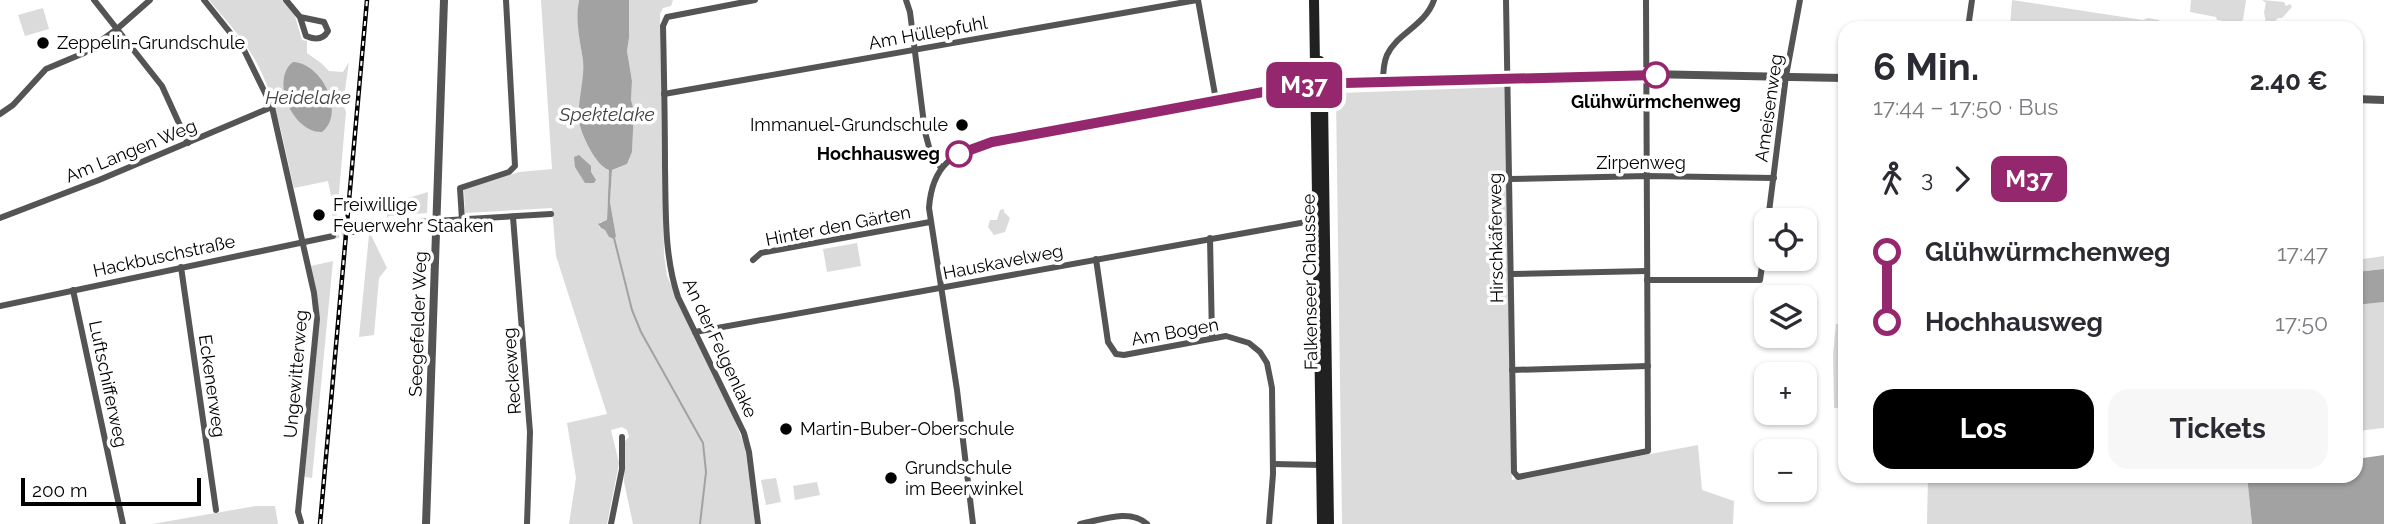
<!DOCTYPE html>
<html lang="de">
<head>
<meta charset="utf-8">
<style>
	:root { --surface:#fff; --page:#f7f7f7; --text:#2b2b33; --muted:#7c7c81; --accent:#000 }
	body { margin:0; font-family:Raleway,sans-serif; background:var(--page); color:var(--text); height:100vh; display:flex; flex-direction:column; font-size:26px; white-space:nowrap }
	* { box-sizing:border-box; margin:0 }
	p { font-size:23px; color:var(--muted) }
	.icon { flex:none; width:38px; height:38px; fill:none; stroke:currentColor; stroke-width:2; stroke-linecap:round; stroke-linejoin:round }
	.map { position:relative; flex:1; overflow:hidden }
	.details { position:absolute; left:1838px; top:21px; width:525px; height:462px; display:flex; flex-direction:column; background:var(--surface); border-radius:21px; box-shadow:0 2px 5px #0004 }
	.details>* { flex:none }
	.badge { padding:0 14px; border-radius:10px; font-size:24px; line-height:46px }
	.controls { position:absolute; left:1754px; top:208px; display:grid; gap:14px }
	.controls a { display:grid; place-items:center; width:63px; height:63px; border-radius:14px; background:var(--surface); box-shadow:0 2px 5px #0004; font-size:35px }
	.scale { position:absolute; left:21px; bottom:18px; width:180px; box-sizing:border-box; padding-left:7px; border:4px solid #000; border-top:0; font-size:19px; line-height:24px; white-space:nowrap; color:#000; -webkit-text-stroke:5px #fff; paint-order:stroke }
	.map>.badge { position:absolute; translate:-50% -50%; box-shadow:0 0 0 4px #fff }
	.legs { display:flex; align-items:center; gap:10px; height:77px; padding:0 35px; font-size:23px }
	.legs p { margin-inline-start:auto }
	.headline { display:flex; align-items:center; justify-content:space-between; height:119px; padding:0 35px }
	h1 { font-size:38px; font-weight:700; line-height:52px }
	.primary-button { display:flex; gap:14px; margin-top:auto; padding:14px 35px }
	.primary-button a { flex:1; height:80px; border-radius:21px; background:var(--accent); color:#fff; font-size:28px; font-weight:700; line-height:80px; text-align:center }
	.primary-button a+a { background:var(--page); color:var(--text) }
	ul { padding:0 35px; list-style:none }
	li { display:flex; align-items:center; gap:24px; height:70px; font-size:26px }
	li i { display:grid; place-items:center; width:10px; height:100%; margin:0 9px; background:currentColor }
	li i::after { content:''; width:18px; height:18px; margin:-9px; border:5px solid; border-radius:50%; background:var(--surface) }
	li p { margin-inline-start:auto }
	li:first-child i { background:linear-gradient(#0000 50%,currentColor 0) }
	li:last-child i { background:linear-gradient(currentColor 50%,#0000 0) }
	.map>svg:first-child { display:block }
</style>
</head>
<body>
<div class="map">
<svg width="2384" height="524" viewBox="0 0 2384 524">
	<rect width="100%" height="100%" fill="#fff"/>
	<g fill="#dbdbdb">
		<path d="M209 0H282L294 13 302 40 307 41V53L321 63 329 71 343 72 349 62 343 104 346 112 336 227 331 228 333 206 328 181 294 188C283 142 276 91 249 50 238 33 222 16 209 0Z"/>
		<path d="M541 0H579C576 19 580 41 583 60 586 80 577 101 579 121 581 134 595 166 609 170L607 220 604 223 600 222 599 227 605 230 610 238 616 236 610 202 612 170 627 164 632 152 634 111 631 100 632 81 627 51 629 38V0H673L671 6 663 8 660 14 664 254 667 276 732 413 745 447 755 524H633L624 482 625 441 629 437 627 430 622 427 611 430 619 463 607 524H569L576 478 567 423 607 414 556 256 552 208 465 213 464 189 519 172 552 169Z"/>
		<path d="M2012 0 2143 20 2148 18 2159 20 2158 28H2010Z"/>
		<path d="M2191 0H2246L2243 20 2238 23 2217 20 2216 17 2190 12Z"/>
		<path d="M2262 0 2284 2 2286 6 2290 4 2292 7 2282 18H2278L2272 24H2266L2264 12 2266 3Z"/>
		<path d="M43 8 49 29 25 36 18 15Z"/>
		<path d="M1505 87 1512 480 1698 445 1702 490 1734 501 1733 524H1342L1336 98 1340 93Z"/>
		<path d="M428 192 427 213 389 216 387 218 388 204Z"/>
		<path d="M1004 209V212L1010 218 1005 232 994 235 988 227 990 220H997L1000 210Z"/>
		<path d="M369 235H371L387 268 379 278 374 335 359 337Z"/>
		<path d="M857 243 861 266 827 272 823 249Z"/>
		<path d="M2384 256V269L2356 272V260Z"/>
		<path d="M333 261 312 478 305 477 304 473 318 334 311 266Z"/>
		<path d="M2384 302V428L2357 431 2358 440H2356V305Z"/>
		<path d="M1844 323V408H1834L1833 354 1836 324Z"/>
		<path d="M1928 476H2247L2252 524H1927Z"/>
		<path d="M776 478 781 502 766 505 761 480Z"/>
		<path d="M817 482 820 495 795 500 793 486Z"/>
		<path d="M256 506H275L278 524H152Z"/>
	</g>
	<g fill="#a2a2a2">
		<path d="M579 0H629V38L627 51 632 81 631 100 634 111 632 152 627 164 612 170 610 202 616 236 614 239 609 237 605 230 601 228 598 224 607 220 609 170C596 166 581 135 579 121 577 101 585 80 583 60 580 41 575 20 579 0Z"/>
		<path d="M293 62C322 63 346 113 322 132 292 133 270 79 293 62Z"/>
		<path d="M579 155 591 166V172L596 180 594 183H585L575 167 574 157Z"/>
		<path d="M2384 269V302L2356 305V272Z"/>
		<path d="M2384 455V524H2252L2247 476H2356V459Z"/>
	</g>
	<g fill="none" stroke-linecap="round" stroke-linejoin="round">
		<path stroke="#a2a2a2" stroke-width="2" d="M614 238 632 310 641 332 703 443 706 472 700 524"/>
		<path stroke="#d9d9d9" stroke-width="6" stroke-dasharray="6 3" stroke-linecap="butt" d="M333 236 353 232"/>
		<g stroke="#545454" stroke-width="6">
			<path d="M94 0 162 86 188 143"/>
			<path d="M204 0 244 50 272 107 314 293 317 319 298 512 301 522"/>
			<path d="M286 0 300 17 306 36C315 40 323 40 328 31L324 22 300 17"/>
			<path d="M755 0 667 17 663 26C664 73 665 121 665 168 666 212 664 255 678 297L744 433 749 452 758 524"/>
			<path d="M906 0 910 12 925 132 929 147 941 168"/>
			<path d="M1198 0 1216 100"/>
			<path d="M1506 0 1514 472 1518 477 1648 451 1646 0"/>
			<path d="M1968 28 1972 0"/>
			<path d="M1383 83C1383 74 1383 64 1387 55 1397 33 1425 26 1434 0"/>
			<path d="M664 94 1197 0"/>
			<path d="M0 114 13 105 46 69 84 53 117 29 150 0"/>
			<path d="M1509 179 1647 176 1774 178"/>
			<path d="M513 217 530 432 527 524"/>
			<path d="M0 218 99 180 272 107"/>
			<path d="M462 220 460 188 509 172 515 166 506 0"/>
			<path d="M1768 220 1786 76 1800 0"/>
			<path d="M353 232 401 223 551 214"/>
			<path d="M1210 238 1212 337"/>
			<path d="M1096 259 1108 342 1116 354 1124 355 1226 336 1249 343 1260 352 1267 363 1272 388 1273 474 1269 524"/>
			<path d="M753 260 761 253 930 222"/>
			<path d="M181 267 216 510"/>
			<path d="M1511 274 1647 271"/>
			<path d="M1647 280H1760L1766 238"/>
			<path d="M73 290 123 524"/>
			<path d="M0 306 333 236"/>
			<path d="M695 332 1317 220"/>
			<path d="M1512 370 1648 366"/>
			<path d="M1274 464 1321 465"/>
			<path d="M611 524 622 469V437"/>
			<path d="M973 524 957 390 929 208C932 165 953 152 992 142L1216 100 1315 84"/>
			<path d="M1080 524C1101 520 1130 508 1147 524"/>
		</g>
		<g stroke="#545454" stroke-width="8">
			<path d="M1318 84 1647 74 1844 78"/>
			<path d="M2356 99 2384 100"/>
			<path d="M426 524 444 0"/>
		</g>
		<g stroke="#212121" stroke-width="10">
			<path d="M1314 0 1322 524"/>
			<path d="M1320 61 1323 100 1329 524"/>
		</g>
		<g stroke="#000" stroke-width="4.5">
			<path id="rail" d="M320 524 367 0"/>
		</g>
		<use href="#rail" stroke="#fff" stroke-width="2" stroke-dasharray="5" stroke-linecap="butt"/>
	</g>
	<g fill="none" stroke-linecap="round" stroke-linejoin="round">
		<g stroke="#fff" stroke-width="16">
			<path id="line-1" d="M959 154 992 142 1307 84 1656 75"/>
		</g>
		<use href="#line-1" stroke="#95276e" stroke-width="10"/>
	</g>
	<g fill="#000" stroke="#fff" stroke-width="2.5">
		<circle cx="43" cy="43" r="7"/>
		<circle cx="962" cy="125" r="7"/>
		<circle cx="319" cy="215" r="7"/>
		<circle cx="786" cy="429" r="7"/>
		<circle cx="891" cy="478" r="7"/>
	</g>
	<g fill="#fff" stroke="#95276e" stroke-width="3.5">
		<circle cx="1656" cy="75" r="12"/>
		<circle cx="959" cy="154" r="12"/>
	</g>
	<g text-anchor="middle" stroke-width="7" stroke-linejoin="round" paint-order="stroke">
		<g font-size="18" fill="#000" stroke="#fff">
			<text transform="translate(928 33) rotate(-10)" y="6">Am Hüllepfuhl</text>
			<text transform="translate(1769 108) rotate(-82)" y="6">Ameisenweg</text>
			<text transform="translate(131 151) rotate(-22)" y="6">Am Langen Weg</text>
			<text x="1641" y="169">Zirpenweg</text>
			<text transform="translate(838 226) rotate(-11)" y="6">Hinter den Gärten</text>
			<text transform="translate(1496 238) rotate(-91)" y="6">Hirschkäferweg</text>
			<text transform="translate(164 256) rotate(-12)" y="6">Hackbuschstraße</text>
			<text transform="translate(1003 262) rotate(-11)" y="6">Hauskavelweg</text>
			<text transform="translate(1310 282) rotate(-91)" y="6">Falkenseer Chaussee</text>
			<text transform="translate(418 324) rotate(-88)" y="6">Seegefelder Weg</text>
			<text transform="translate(1175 332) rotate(-10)" y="6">Am Bogen</text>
			<text transform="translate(720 348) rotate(65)" y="6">An der Felgenlake</text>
			<text transform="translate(512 371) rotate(-94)" y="6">Reckeweg</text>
			<text transform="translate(296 374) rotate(-85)" y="6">Ungewitterweg</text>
			<text transform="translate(108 384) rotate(78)" y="6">Luftschifferweg</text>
			<text transform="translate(212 386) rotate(82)" y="6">Eckenerweg</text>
		</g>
		<g font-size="18" fill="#000" stroke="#fff" text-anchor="start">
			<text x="57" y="49">Zeppelin-Grundschule</text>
			<text x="948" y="131" text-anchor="end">Immanuel-Grundschule</text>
			<text x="333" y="211">Freiwillige<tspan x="333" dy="21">Feuerwehr Staaken</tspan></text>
			<text x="800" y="435">Martin-Buber-Oberschule</text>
			<text x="905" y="474">Grundschule<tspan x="905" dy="21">im Beerwinkel</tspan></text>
		</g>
		<g font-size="18" font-weight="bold" fill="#000" stroke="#fff">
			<text x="1656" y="108">Glühwürmchenweg</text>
			<text x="940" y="160" text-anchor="end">Hochhausweg</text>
		</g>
		<g font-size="19" font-style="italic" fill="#434343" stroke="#fff">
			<text x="308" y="104">Heidelake</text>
			<text x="607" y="121">Spektelake</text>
		</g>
	</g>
</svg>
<div class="controls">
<a><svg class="icon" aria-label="locate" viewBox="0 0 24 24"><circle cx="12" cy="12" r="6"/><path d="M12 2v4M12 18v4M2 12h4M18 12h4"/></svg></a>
<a><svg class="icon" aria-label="layers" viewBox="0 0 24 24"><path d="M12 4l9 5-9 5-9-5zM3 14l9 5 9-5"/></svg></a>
<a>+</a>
<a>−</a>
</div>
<div class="scale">200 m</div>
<b class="badge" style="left:1304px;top:85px;background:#95276e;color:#fff">M37</b>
<section class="details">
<div class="headline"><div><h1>6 Min.</h1><p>17:44 – 17:50 · Bus</p></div><b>2.40 €</b></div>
<div class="legs"><svg class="icon" aria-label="walk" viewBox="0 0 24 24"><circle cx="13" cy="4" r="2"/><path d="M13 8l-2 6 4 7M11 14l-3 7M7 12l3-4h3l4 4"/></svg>3<svg class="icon" aria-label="forward" viewBox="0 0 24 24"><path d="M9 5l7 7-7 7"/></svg><b class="badge" style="background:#95276e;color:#fff">M37</b></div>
<ul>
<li><i style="color:#95276e"></i><b>Glühwürmchenweg</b><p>17:47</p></li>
<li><i style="color:#95276e"></i><b>Hochhausweg</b><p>17:50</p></li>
</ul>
<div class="primary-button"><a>Los</a><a>Tickets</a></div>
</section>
</div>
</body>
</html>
